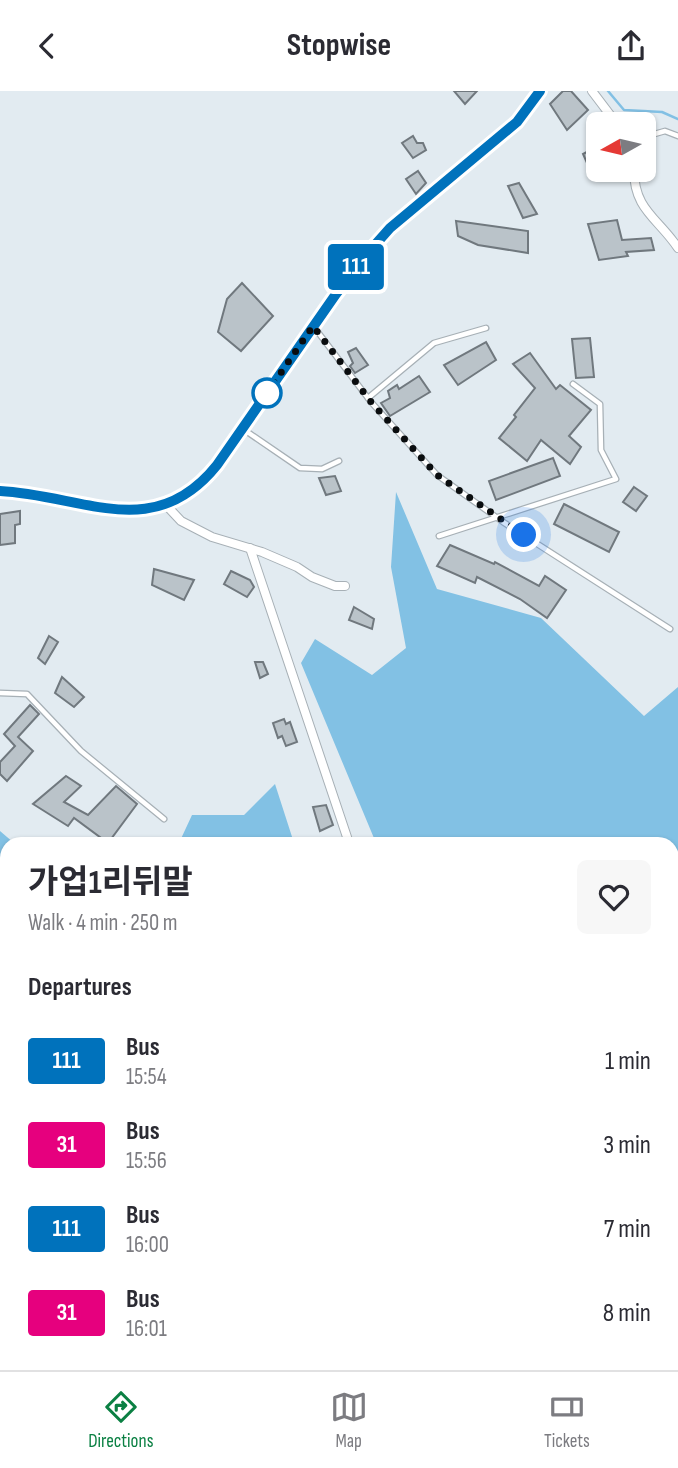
<!DOCTYPE html>
<html lang="en">
<head>
<meta charset="utf-8">
<style>
	:root { --surface:#fff; --page:#f7f7f7; --text:#2b2b33; --muted:#7c7c81; --line:#e1e1e2; --accent:#0b8043 }
	body { margin:0; font-family:"Sofia Sans Condensed","Noto Sans KR",sans-serif; background:var(--page); color:var(--text); height:100vh; display:flex; flex-direction:column; font-size:26px; white-space:nowrap }
	* { box-sizing:border-box; margin:0 }
	p { font-size:23px; color:var(--muted) }
	.icon { flex:none; width:38px; height:38px; fill:none; stroke:currentColor; stroke-width:2; stroke-linecap:round; stroke-linejoin:round }
	.map { position:relative; flex:1; overflow:hidden }
	.details { position:absolute; left:0px; top:746px; width:679px; height:534px; display:flex; flex-direction:column; background:var(--surface); border-radius:21px 21px 0 0; box-shadow:0 2px 5px #0004 }
	.details>* { flex:none }
	.badge { padding:0 14px; border-radius:5px; font-size:24px; line-height:46px }
	.needle { width:46px; rotate:262deg }
	.controls { position:absolute; left:586px; top:21px; display:grid; gap:14px }
	.controls a { display:grid; place-items:center; width:70px; height:70px; border-radius:10px; background:var(--surface); box-shadow:0 2px 5px #0004; font-size:35px }
	.you { position:absolute; width:35px; height:35px; margin:-18px; border:5px solid #fff; border-radius:50%; background:#1a73e8; box-shadow:0 0 0 10px #1a73e833 }
	.map>.badge { position:absolute; translate:-50% -50%; box-shadow:0 0 0 4px #fff }
	h2 { padding:0 28px; font-size:26px; line-height:63px }
	.round { display:grid; place-items:center; flex:none; width:74px; height:74px; border-radius:10px; background:var(--page) }
	.overview { display:flex; align-items:center; justify-content:space-between; height:119px; padding:0 28px }
	h1 { font-size:33px; font-weight:700; line-height:52px }
	ul { padding:0; list-style:none }
	li { display:flex; align-items:center; gap:21px; height:84px; padding:0 28px }
	li div { flex:1 }
	li b { display:block; font-size:26px }
	li em { font-style:normal }
	li .badge { min-width:77px; font-weight:700; text-align:center }
	header { display:flex; justify-content:space-between; align-items:center; height:91px; padding:0 28px; background:var(--surface); font-size:32px; font-weight:700 }
	.tab-bar { display:flex; justify-content:space-around; align-items:center; height:98px; border-top:2px solid var(--line); background:var(--surface); font-size:19px; color:var(--muted) }
	.tab-bar a { display:grid; justify-items:center; gap:4px }
	.tab-bar .on { color:var(--accent) }
	.map>svg:first-child { display:block }
</style>
</head>
<body>
<header><svg class="icon" aria-label="back" viewBox="0 0 24 24"><path d="M15 5l-7 7 7 7"/></svg>Stopwise<svg class="icon" aria-label="share" viewBox="0 0 24 24"><path d="M12 15V3M7 8l5-5 5 5M5 13v7h14v-7"/></svg></header>
<div class="map">
<svg width="678" height="1279" viewBox="0 0 678 1279">
	<rect width="100%" height="100%" fill="#e2ebf1"/>
	<g fill="#82c1e4">
		<path d="M396 401 437 498 541 527 644 625 678 596V1279H42L41 1272H672V752H376L301 572 315 548 372 584 406 557 391 476Z"/>
		<path d="M275 693 294 752H179L192 724H244Z"/>
		<path d="M0 740 14 752H7V802L0 771Z"/>
		<path d="M7 1011V1094L0 1087V1055Z"/>
	</g>
	<g fill="none" stroke-linecap="round" stroke-linejoin="round">
		<path stroke="#82c0e4" stroke-width="2.5" d="M608 0 624 19 662 21 678 28"/>
	</g>
	<g fill="#bac3c9" stroke="#70787e" stroke-width="2">
		<path d="M454 0H477L465 13Z"/>
		<path d="M563 0H571L588 19 567 39 550 13Z"/>
		<path d="M413 45 417 52H423L426 59 413 67 402 52Z"/>
		<path d="M598 55V78L591 81 583 63Z"/>
		<path d="M418 80 426 92 416 103 406 88Z"/>
		<path d="M519 92 537 123 523 127 508 95Z"/>
		<path d="M617 129 622 149 651 147 654 159 626 161 628 165 599 169 588 133Z"/>
		<path d="M456 130 528 140V162L478 154 458 145Z"/>
		<path d="M242 192 273 225 241 260 218 241 227 208Z"/>
		<path d="M590 247 594 286 576 287 572 248Z"/>
		<path d="M486 251 496 269 458 294 444 274Z"/>
		<path d="M356 257 368 274 355 282 350 275 353 272 348 261Z"/>
		<path d="M530 262 556 298 560 294 591 319 569 345 581 356 570 373 541 349 527 370 499 347 516 326 514 324 535 297 513 273Z"/>
		<path d="M419 285 430 301 390 325 381 312 390 307 388 300 397 294 399 298Z"/>
		<path d="M553 367 560 385 496 409 489 390Z"/>
		<path d="M335 385 341 400 326 404 319 387Z"/>
		<path d="M634 396 647 405 636 420 623 411Z"/>
		<path d="M564 413 619 441 609 461 554 433Z"/>
		<path d="M20 420V433L15 434V452L0 454V423Z"/>
		<path d="M450 454 494 473 495 471 539 495 545 485 566 499 547 527 520 508 477 486 475 492 437 475Z"/>
		<path d="M154 478 194 489 184 509 152 494Z"/>
		<path d="M231 480 250 489 254 496 247 506 224 493Z"/>
		<path d="M354 516 374 528 372 538 349 529Z"/>
		<path d="M49 545 58 551 45 573 38 567Z"/>
		<path d="M255 571H263L268 583 260 587Z"/>
		<path d="M62 586 84 606 74 616 55 602Z"/>
		<path d="M30 614 39 623 18 646 33 660 7 690 0 683V671L15 655 4 643Z"/>
		<path d="M284 628 286 633 290 631 297 651 286 655 282 645 278 647 273 632Z"/>
		<path d="M66 685 81 695 64 711 88 724 116 695 137 713 108 752 74 727 68 735 33 713Z"/>
		<path d="M326 714 333 734 320 740 313 716Z"/>
	</g>
	<g fill="none" stroke-linecap="round" stroke-linejoin="round">
		<g stroke="#a7b0b6" stroke-width="7">
			<g id="service">
				<path d="M644 46 665 40 678 45"/>
				<path d="M314 236 371 311 437 384 503 431 670 538"/>
				<path d="M368 307 434 252 486 237"/>
				<path d="M243 338 300 377 322 378 339 370"/>
				<path d="M439 445 616 388 601 359 600 313 573 293"/>
				<path d="M0 602 27 603 81 660 164 728"/>
				<path d="M0 1212 7 1213"/>
			</g>
		</g>
		<g stroke="#a7b0b6" stroke-width="10">
			<g id="minor">
				<path d="M592 0 617 33"/>
				<path d="M634 79C634 119 658 127 678 157"/>
				<path d="M166 414 181 430 212 446 262 461 297 476 312 486 335 495H345"/>
				<path d="M250 457 349 752"/>
			</g>
		</g>
		<g stroke="#a7b0b6" stroke-width="12">
			<path id="tertiary" d="M0 400C84 403 152 454 217 374L336 203 366 164 390 137 517 31 540 0"/>
		</g>
		<use href="#service" stroke="#fff" stroke-width="4.5"/>
		<use href="#minor" stroke="#fff" stroke-width="8"/>
		<use href="#tertiary" stroke="#fff" stroke-width="10"/>
	</g>
	<g fill="none" stroke-linecap="round" stroke-linejoin="round">
		<g stroke="#fff" stroke-width="16">
			<path id="line" d="M0 400C83 404 154 453 217 374L336 203 366 164 390 137 517 31 540 0"/>
		</g>
		<use href="#line" stroke="#0072bc" stroke-width="10"/>
		<path stroke="#0a0d0f" stroke-width="7" stroke-dasharray="0 12.6" d="M267 302 313 235 371 311 437 384 524 444"/>
	</g>
	<circle fill="#fff" stroke="#0072bc" stroke-width="3.5" cx="267" cy="302" r="14"/>
</svg>
<div class="controls">
<a><svg class="needle" viewBox="-14 -14 28 28"><path d="M0-13l5 13h-10z" fill="#e53935"/><path d="M0 13l5-13h-10z" fill="#7c7c81"/></svg></a>
</div>
<div class="you" style="left:524px;top:444px"></div>
<b class="badge" style="left:356px;top:176px;background:#0072bc;color:#fff">111</b>
<section class="details">
<div class="overview"><div><h1>가업1리뒤말</h1><p>Walk · 4 min · 250 m</p></div><a class="round"><svg class="icon" aria-label="heart" viewBox="0 0 24 24"><path d="M12 20l-8-8c-3-5 5-10 8-4 3-6 11-1 8 4z"/></svg></a></div>
<h2>Departures</h2>
<ul>
<li><span class="badge" style="background:#0072bc;color:#fff">111</span><div><b>Bus</b><p>15:54</p></div><em>1 min</em></li>
<li><span class="badge" style="background:#e6007e;color:#fff">31</span><div><b>Bus</b><p>15:56</p></div><em>3 min</em></li>
<li><span class="badge" style="background:#0072bc;color:#fff">111</span><div><b>Bus</b><p>16:00</p></div><em>7 min</em></li>
<li><span class="badge" style="background:#e6007e;color:#fff">31</span><div><b>Bus</b><p>16:01</p></div><em>8 min</em></li>
</ul>
</section>
</div>
<nav class="tab-bar">
<a class="on"><svg class="icon" aria-label="directions" viewBox="0 0 24 24"><path d="M12 3l9 9-9 9-9-9zM9 14v-3h6M13 9l2 2-2 2"/></svg>Directions</a>
<a><svg class="icon" aria-label="map" viewBox="0 0 24 24"><path d="M3 6l6-2 6 2 6-2v14l-6 2-6-2-6 2zM9 4v14M15 6v14"/></svg>Map</a>
<a><svg class="icon" aria-label="tickets" viewBox="0 0 24 24"><path d="M3 7h18v10H3zM15 7v10"/></svg>Tickets</a>
</nav>
</body>
</html>
